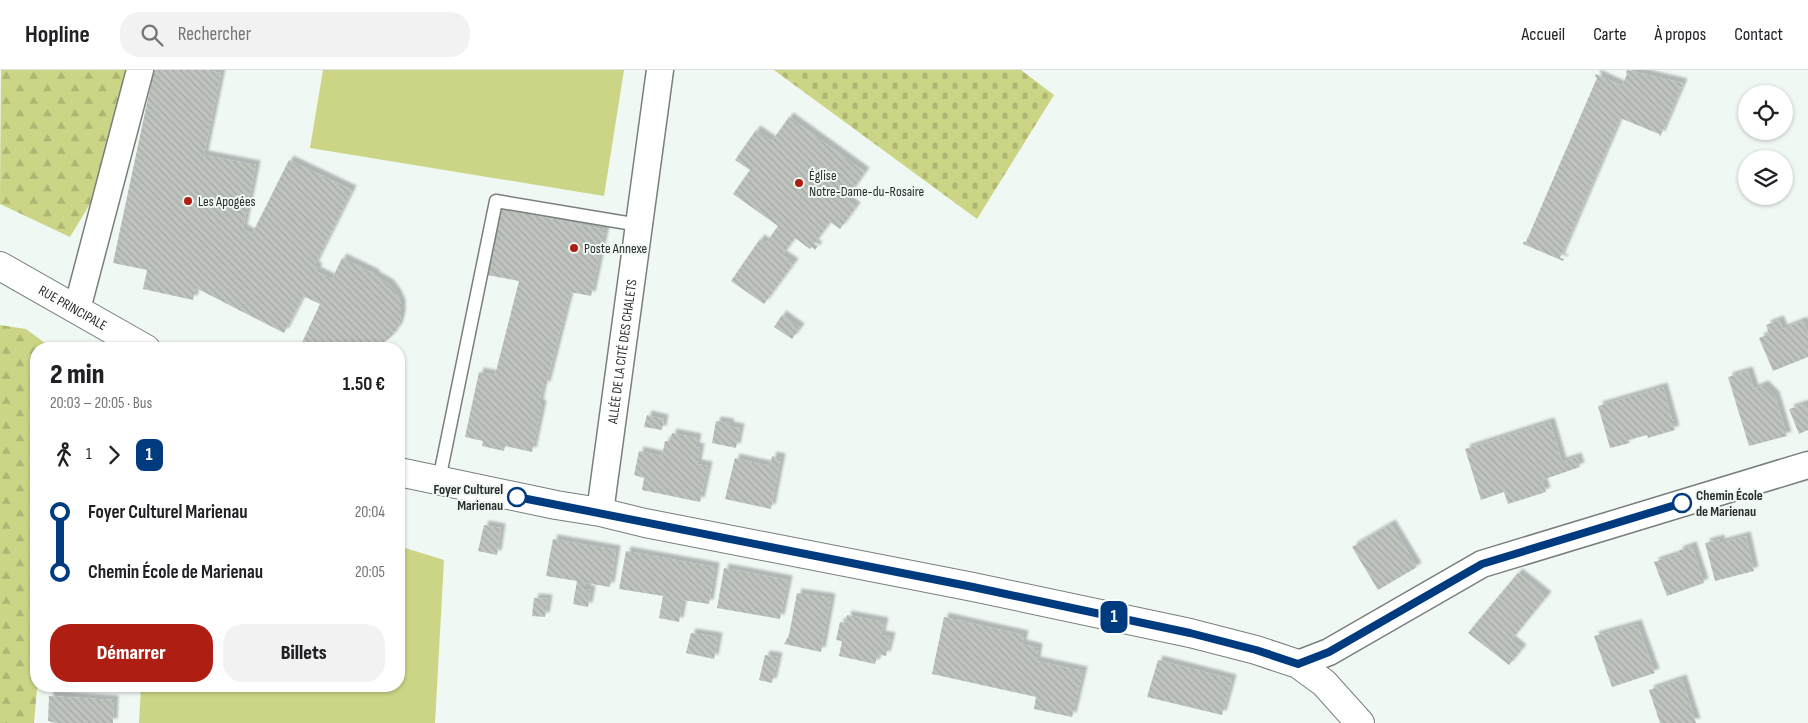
<!DOCTYPE html>
<html lang="fr">
<head>
<meta charset="utf-8">
<style>
	:root { --surface:#fff; --page:#f2f2f2; --text:#202124; --muted:#757577; --line:#e0e0e0; --accent:#ae1e12 }
	body { margin:0; font-family:"Sofia Sans Condensed",sans-serif; background:var(--page); color:var(--text); height:100vh; display:flex; flex-direction:column; font-size:19px; white-space:nowrap }
	* { box-sizing:border-box; margin:0 }
	p { font-size:16px; color:var(--muted) }
	.icon { flex:none; width:28px; height:28px; fill:none; stroke:currentColor; stroke-width:2; stroke-linecap:round; stroke-linejoin:round }
	.map { position:relative; flex:1; overflow:hidden }
	.details { position:absolute; left:30px; top:272px; width:375px; height:350px; display:flex; flex-direction:column; background:var(--surface); border-radius:20px; box-shadow:0 1px 4px #0004 }
	.details>* { flex:none }
	.badge { padding:0 10px; border-radius:8px; font-size:18px; line-height:32px }
	.controls { position:absolute; left:1738px; top:15px; display:grid; gap:10px }
	.controls a { display:grid; place-items:center; width:55px; height:55px; border-radius:50%; background:var(--surface); box-shadow:0 1px 4px #0004; font-size:25px }
	.map>.badge { position:absolute; translate:-50% -50%; box-shadow:0 0 0 2px #fff }
	.legs { display:flex; align-items:center; gap:8px; height:55px; padding:0 20px; font-size:16px }
	.legs p { margin-inline-start:auto }
	.headline { display:flex; align-items:center; justify-content:space-between; height:85px; padding:0 20px }
	h1 { font-size:28px; font-weight:800; line-height:38px }
	.action { display:flex; gap:10px; margin-top:auto; padding:10px 20px }
	.action a { flex:1; height:58px; border-radius:20px; background:var(--accent); color:#fff; font-size:20px; font-weight:800; line-height:58px; text-align:center }
	.action a+a { background:var(--page); color:var(--text) }
	ul { padding:0 20px; list-style:none }
	li { display:flex; align-items:center; gap:18px; height:60px; font-size:19px }
	li i { display:grid; place-items:center; width:8px; height:100%; margin:0 6px; background:currentColor }
	li i::after { content:''; width:12px; height:12px; margin:-6px; border:4px solid; border-radius:50%; background:var(--surface) }
	li p { margin-inline-start:auto }
	li:first-child i { background:linear-gradient(#0000 50%,currentColor 0) }
	li:last-child i { background:linear-gradient(currentColor 50%,#0000 0) }
	header { display:flex; align-items:center; gap:30px; box-sizing:border-box; height:70px; padding:0 25px; background:var(--surface); border-bottom:1px solid var(--line) }
	header strong { font-size:24px }
	nav { display:flex; gap:28px; margin-inline-start:auto; font-size:18px }
	.search { width:350px; height:45px; background:var(--page); display:flex; align-items:center; gap:12px; box-sizing:border-box; padding:0 18px; border-radius:20px; color:var(--muted); font-size:19px }
	.map>svg:first-child { display:block }
</style>
</head>
<body>
<header>
<strong>Hopline</strong>
<div class="search"><svg class="icon" aria-label="search" viewBox="0 0 24 24"><circle cx="10" cy="10" r="6"/><path d="M15 15l6 6"/></svg>Rechercher</div>
<nav><a>Accueil</a><a>Carte</a><a>À propos</a><a>Contact</a></nav>
</header>
<div class="map">
<svg width="1808" height="653" viewBox="0 0 1808 653">
	<defs>
		<pattern id="forest-firs" width="22" height="20" patternUnits="userSpaceOnUse" patternTransform="scale(1.25)"><rect width="22" height="20" fill="#ccd485"/><path d="M5 1l3.5 6h-7zM16 11l3.5 6h-7z" fill="#afb673"/></pattern>
		<pattern id="cemetery-stones" width="16" height="16" patternUnits="userSpaceOnUse" patternTransform="scale(1.25)"><rect width="16" height="16" fill="#ccd485"/><path d="M2 7V4a2 2 0 0 1 4 0v3zM10 15v-3a2 2 0 0 1 4 0v3z" fill="#afb673"/></pattern>
		<pattern id="building-back-hatch" width="6" height="6" patternUnits="userSpaceOnUse" patternTransform="scale(1.25)"><rect width="6" height="6" fill="#bec3bd"/><path d="M-1 5l2 2M0 0l6 6M5-1l2 2" fill="none" stroke="#a3a8a3"/></pattern>
		<filter id="shadow"><feDropShadow dx="4.5" dy="-4.5" stdDeviation="1" flood-color="#0004"/></filter>
	</defs>
	<rect width="100%" height="100%" fill="#f0f8f4"/>
	<g fill="url(#forest-firs)">
		<path d="M1 0H126L105 109 70 167 0 134Z"/>
		<path d="M0 255 26 259 53 279H36V616H39L37 619 34 653H0Z"/>
	</g>
	<path fill="url(#cemetery-stones)" d="M774 0H1021L1054 25 977 149Z"/>
	<g fill="#ccd485">
		<path d="M323 0H624L604 126 310 78Z"/>
		<path d="M399 476 444 490 435 653H139L141 616H399Z"/>
	</g>
	<g fill="url(#building-back-hatch)" filter="url(#shadow)">
		<path d="M154 0H205L221 3 204 85 256 95 243 159 252 164 289 90 352 120 314 196 318 197 316 201 332 209 342 188 375 204V206L389 214 396 223 401 234V246L398 257 391 267 382 274 371 278 359 279 343 273 340 279H299L320 234 303 226 284 263 196 218 193 230 143 219 147 200 113 193Z"/>
		<path d="M1627 0 1683 13 1660 67 1659 64 1620 48 1560 188 1564 189 1563 191 1523 174 1524 171 1526 172 1597 8 1595 6 1596 4 1622 16 1627 4 1626 3Z"/>
		<path d="M789 47 865 102 846 129 856 137 840 159 830 152 814 174 818 176 815 180 812 177 810 179 795 168 782 185 794 193 764 234 731 211 760 169 766 173 778 156 733 124 750 100 735 90 756 60 772 71Z"/>
		<path d="M502 138 605 160 591 226 570 222 546 316 543 315 539 334 542 335 532 382 505 376 504 381 482 376 483 371 465 367 479 302 495 305 519 211 487 205Z"/>
		<path d="M782 245 800 258 792 269 774 257Z"/>
		<path d="M1779 250 1783 259 1803 251 1808 264V287L1773 301 1759 268 1769 264 1766 255Z"/>
		<path d="M1748 301 1754 319 1764 315 1775 326 1787 366 1749 376 1728 307Z"/>
		<path d="M1663 317 1675 360 1648 368 1647 365 1628 370 1630 373 1610 378 1598 336Z"/>
		<path d="M1805 334 1808 341V360L1799 364 1789 339Z"/>
		<path d="M647 345 664 349 662 360 644 357Z"/>
		<path d="M716 351 730 353 729 356 740 358 736 378 712 373Z"/>
		<path d="M1550 352 1562 392 1577 387 1580 397 1542 410 1546 422 1508 434 1504 422 1481 430 1465 379Z"/>
		<path d="M672 363 697 368 695 377 700 378 697 394 708 396 700 432 642 420 644 408 634 405 639 381 662 386 665 371H670Z"/>
		<path d="M772 386 781 388 771 439 725 429 735 388 770 396Z"/>
		<path d="M1391 454 1417 497 1378 520 1352 477Z"/>
		<path d="M484 455 501 458 497 485 478 481Z"/>
		<path d="M1746 466 1754 501 1715 511 1705 473 1720 469V473Z"/>
		<path d="M553 469 616 480 610 517 586 513V519L591 520 588 537 573 534 577 511 546 506Z"/>
		<path d="M1692 476 1704 513 1667 526 1654 492 1679 484 1678 481Z"/>
		<path d="M626 481 715 497 709 534 683 530 679 552 659 548 663 526 619 519Z"/>
		<path d="M724 498 788 510 780 549 717 538Z"/>
		<path d="M1518 503 1547 526 1511 570 1522 579 1509 595 1468 563Z"/>
		<path d="M797 523 831 528 821 582 784 574 789 565Z"/>
		<path d="M534 528 548 529 545 547 532 546Z"/>
		<path d="M847 545 884 552 881 565 891 567 886 586 878 584 875 594 839 586 842 571 836 570 840 552 846 553Z"/>
		<path d="M944 547 1024 565 1022 574 1038 578 1036 591 1083 601 1072 647 1034 639 1036 627 932 604Z"/>
		<path d="M1637 554 1655 603 1612 617 1594 566Z"/>
		<path d="M691 563 718 567 714 589 686 583Z"/>
		<path d="M765 585 778 587 772 613 759 610Z"/>
		<path d="M1158 590 1232 609 1222 645 1147 627Z"/>
		<path d="M1682 609 1696 653H1660L1649 620Z"/>
		<path d="M49 626 114 630 113 653H56L48 651Z"/>
	</g>
	<g fill="none" stroke-linecap="round" stroke-linejoin="round">
		<g stroke="#787f7c" stroke-width="15">
			<path id="service" d="M439 410 496 131 639 155"/>
		</g>
		<g stroke="#787f7c" stroke-width="29">
			<g id="minor">
				<path d="M77 239 140 0"/>
				<path id="s1" d="M600 442 660 0"/>
				<path d="M1298 594 1329 582 1482 494 1808 395"/>
			</g>
		</g>
		<g stroke="#787f7c" stroke-width="30">
			<g id="secondary">
				<path id="s2" d="M0 196 146 279"/>
				<path d="M399 402 556 435 600 442 645 453 973 517 1190 563 1256 580 1298 594 1324 613 1360 653"/>
			</g>
		</g>
		<use href="#service" stroke="#fff" stroke-width="12"/>
		<use href="#minor" stroke="#fff" stroke-width="26"/>
		<use href="#secondary" stroke="#fff" stroke-width="28"/>
	</g>
	<g fill="none" stroke-linecap="round" stroke-linejoin="round">
		<g stroke="#fff" stroke-width="11">
			<path id="line-1" d="M517 427 973 517 1190 563 1256 580 1298 594 1329 582 1482 494 1682 433"/>
		</g>
		<use href="#line-1" stroke="#003b80" stroke-width="8"/>
	</g>
	<g fill="#ae1e12" stroke="#f0f8f4" stroke-width="2">
		<circle cx="799" cy="113" r="5"/>
		<circle cx="188" cy="131" r="5"/>
		<circle cx="574" cy="178" r="5"/>
	</g>
	<g fill="#fff" stroke="#003b80" stroke-width="2.5">
		<circle cx="517" cy="427" r="9"/>
		<circle cx="1682" cy="433" r="9"/>
	</g>
	<g text-anchor="middle" stroke-width="4" stroke-linejoin="round" paint-order="stroke">
		<g font-size="14" fill="#2b2e2d" stroke="#f0f8f4" text-anchor="start">
			<text x="809" y="110">Église<tspan x="809" dy="16">Notre-Dame-du-Rosaire</tspan></text>
			<text x="198" y="136">Les Apogées</text>
			<text x="584" y="183">Poste Annexe</text>
		</g>
		<g font-size="14" fill="#2b2e2d" stroke="#f0f8f4">
			<text dy="5" stroke="none"><textPath href="#s2" startOffset="84">RUE PRINCIPALE</textPath></text>
			<text dy="5" stroke="none"><textPath href="#s1" startOffset="162">ALLÉE DE LA CITÉ DES CHALETS</textPath></text>
		</g>
		<g font-size="14" font-weight="bold" fill="#2b2e2d" stroke="#f0f8f4" text-anchor="end">
			<text x="503" y="424">Foyer Culturel<tspan x="503" dy="16">Marienau</tspan></text>
			<text x="1696" y="430" text-anchor="start">Chemin École<tspan x="1696" dy="16">de Marienau</tspan></text>
		</g>
	</g>
</svg>
<div class="controls">
<a><svg class="icon" aria-label="locate" viewBox="0 0 24 24"><circle cx="12" cy="12" r="6"/><path d="M12 2v4M12 18v4M2 12h4M18 12h4"/></svg></a>
<a><svg class="icon" aria-label="layers" viewBox="0 0 24 24"><path d="M12 4l9 5-9 5-9-5zM3 14l9 5 9-5"/></svg></a>
</div>
<b class="badge" style="left:1114px;top:547px;background:#003b80;color:#fff">1</b>
<section class="details">
<div class="headline"><div><h1>2 min</h1><p>20:03 – 20:05 · Bus</p></div><b>1.50 €</b></div>
<div class="legs"><svg class="icon" aria-label="walk" viewBox="0 0 24 24"><circle cx="13" cy="4" r="2"/><path d="M13 8l-2 6 4 7M11 14l-3 7M7 12l3-4h3l4 4"/></svg>1<svg class="icon" aria-label="forward" viewBox="0 0 24 24"><path d="M9 5l7 7-7 7"/></svg><b class="badge" style="background:#003b80;color:#fff">1</b></div>
<ul>
<li><i style="color:#003b80"></i><b>Foyer Culturel Marienau</b><p>20:04</p></li>
<li><i style="color:#003b80"></i><b>Chemin École de Marienau</b><p>20:05</p></li>
</ul>
<div class="action"><a>Démarrer</a><a>Billets</a></div>
</section>
</div>
</body>
</html>
